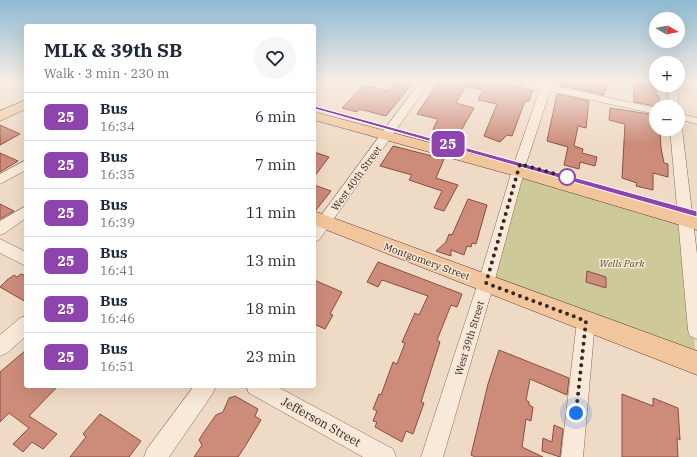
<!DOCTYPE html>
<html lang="en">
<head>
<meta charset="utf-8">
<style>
	:root { --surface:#fff; --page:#f6f6f7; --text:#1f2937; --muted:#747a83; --line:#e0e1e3 }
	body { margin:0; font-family:"IBM Plex Serif",serif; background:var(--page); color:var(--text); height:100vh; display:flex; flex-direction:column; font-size:15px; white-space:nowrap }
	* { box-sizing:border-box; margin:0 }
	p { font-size:13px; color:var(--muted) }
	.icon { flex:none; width:22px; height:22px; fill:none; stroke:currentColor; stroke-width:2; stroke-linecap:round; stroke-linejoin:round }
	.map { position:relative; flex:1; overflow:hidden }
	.details { position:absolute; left:24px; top:24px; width:292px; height:364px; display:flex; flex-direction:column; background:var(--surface); border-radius:4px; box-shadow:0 4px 16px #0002 }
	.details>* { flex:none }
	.badge { padding:0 8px; border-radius:6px; font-size:14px; line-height:26px }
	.needle { width:26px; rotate:99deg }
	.controls { position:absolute; left:649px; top:12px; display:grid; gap:8px }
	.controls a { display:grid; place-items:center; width:36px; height:36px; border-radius:50%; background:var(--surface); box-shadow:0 4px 16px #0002; font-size:20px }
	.you { position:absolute; width:20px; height:20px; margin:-10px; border:3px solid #fff; border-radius:50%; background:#1a73e8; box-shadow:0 0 0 6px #1a73e833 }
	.map>.badge { position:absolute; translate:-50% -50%; box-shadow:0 0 0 2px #fff }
	.round { display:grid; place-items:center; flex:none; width:42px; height:42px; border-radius:21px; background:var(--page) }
	.summary { display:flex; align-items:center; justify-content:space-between; height:68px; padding:0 20px }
	h1 { font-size:19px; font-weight:700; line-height:30px }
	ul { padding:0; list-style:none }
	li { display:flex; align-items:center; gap:12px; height:48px; padding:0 20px; border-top:1px solid var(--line) }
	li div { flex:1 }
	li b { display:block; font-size:15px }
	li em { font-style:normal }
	li .badge { min-width:44px; font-weight:700; text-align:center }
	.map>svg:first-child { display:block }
</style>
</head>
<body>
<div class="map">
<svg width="697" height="457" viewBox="0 0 697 457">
	<rect width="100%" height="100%" fill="#efdac5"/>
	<path fill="#cdc998" d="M525 170 682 215 696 358 492 282Z"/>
	<g fill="#cd8c7a" stroke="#8a4e40">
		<path d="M440 80 490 81 533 90 529 101H525L512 136 507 135 500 142 484 136 497 104 478 100 483 90 466 86 456 103 474 108 458 136 433 129 438 119 417 114Z"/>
		<path d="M561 80H593V82L607 85 604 95 560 85Z"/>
		<path d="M397 81 412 84 386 116 359 109 357 112 342 108 364 85 388 91Z"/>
		<path d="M634 81 656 85V95L659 96 660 107 634 102Z"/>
		<path d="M557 94 589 101 586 128 578 126 574 146 583 149 582 153 597 157 595 166 580 162 579 169 564 165 568 147 547 141Z"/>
		<path d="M610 108 656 115V129H660L661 148 664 163 668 164V177L653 173V190L636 186 637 183 622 178 625 124 609 120Z"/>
		<path d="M0 125 20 134 0 145Z"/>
		<path d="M393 146 444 159 436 178 458 185 444 211 434 208 442 191 409 180 412 175 380 166Z"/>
		<path d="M314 152 329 157 314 177Z"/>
		<path d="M0 153 18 161 0 172Z"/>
		<path d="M314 185 331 191 316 210H314Z"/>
		<path d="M468 199 487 205 476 244 472 243 471 247 467 246 464 255 451 250V256L436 251 446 242 449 234 452 235Z"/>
		<path d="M0 204 14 211 0 219Z"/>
		<path d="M378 262 462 294 457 307 451 305 437 340 440 342 421 402 424 403 413 434 406 431 402 442 375 427 377 422 373 421 377 411 373 409 379 394 381 395 393 362 397 364 405 343 402 342 415 313 419 315 428 296 382 280 378 287 367 282Z"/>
		<path d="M587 271 606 277V288L586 282Z"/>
		<path d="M21 274 26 276V302L0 287 7 280 14 275 17 277Z"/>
		<path d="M314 280 342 292 330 314 333 315 325 329 314 324Z"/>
		<path d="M26 350V386H58L29 416 57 434 43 449 32 442 23 452 13 444 29 428 9 413 0 422V372Z"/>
		<path d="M499 350 569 378 567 395 530 379 526 400 529 402V405L533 407 531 421 526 419 522 447 543 457H475L471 455 488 384Z"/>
		<path d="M622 394 653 406V398L678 408 680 440 677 438 678 457H622Z"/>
		<path d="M235 396 258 409 255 416 261 420 244 448 238 457H194L202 445 199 440 204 432 216 415 223 412 229 398Z"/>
		<path d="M100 414 141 441 129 457H70L86 437 83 434Z"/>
		<path d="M554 425 563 429 560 457 542 451 543 438 552 442Z"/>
	</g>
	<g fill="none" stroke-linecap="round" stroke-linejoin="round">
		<g stroke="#8a6a5b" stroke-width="1">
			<g id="minor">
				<path d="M421 80H431L319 240 314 242V225Z"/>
				<path d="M509 80H530L542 83 543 80H553L551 85 656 108V114L550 91 526 164 494 283 443 457H421L478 283 514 164 540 89Z"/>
				<path d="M667 85H677L679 107 678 109V107H669Z"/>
				<path d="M678 113 697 118V124L678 119Z"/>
				<path d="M678 126 682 129 697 254V339L690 336 688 330 670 129H678Z"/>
				<path d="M26 160V170L0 184V174Z"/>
				<path d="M26 206V218L5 233 0 235V221Z"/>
				<path d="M0 239 26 252V266L0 253Z"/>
				<path d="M586 313 592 315 595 321 583 457H561L577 321 580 315Z"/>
				<path d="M26 316V336L7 353 0 356V335L20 318Z"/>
				<path d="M194 386H216L213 393 169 457H144L147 449Z"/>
				<path d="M246 386H276L393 449 396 457H363L249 393Z"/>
			</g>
		</g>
		<g stroke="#58392f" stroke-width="1">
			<g id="major">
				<path d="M26 100V109L0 121V111Z"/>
				<path d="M314 112 518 166 697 216V230L512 175 314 120Z"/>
				<path d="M314 211 697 351V375L314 225Z"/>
			</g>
		</g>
		<use href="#minor" fill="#f9e9d8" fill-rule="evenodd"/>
		<use href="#major" fill="#f2c69d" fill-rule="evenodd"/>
	</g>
	<linearGradient id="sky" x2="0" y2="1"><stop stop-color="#8ebad3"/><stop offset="0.56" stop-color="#f8eee5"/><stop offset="1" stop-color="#f8eee5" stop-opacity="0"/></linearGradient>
	<rect width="697" height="144" fill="url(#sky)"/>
	<path fill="#8e44ad" stroke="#fff" d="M314 106 697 211V217L312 108Z"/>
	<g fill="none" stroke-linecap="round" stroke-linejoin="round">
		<path stroke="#3a261f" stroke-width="4" stroke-dasharray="0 7.2" d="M567 177 520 164 486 283 586 321 576 413"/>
	</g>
	<circle fill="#fff" stroke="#8e44ad" stroke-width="2" cx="567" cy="177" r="8"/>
	<g text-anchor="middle" stroke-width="3" stroke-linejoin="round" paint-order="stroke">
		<g font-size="10" fill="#3a261f" stroke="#f6e6d5">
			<text transform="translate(356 178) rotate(-54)" y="4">West 40th Street</text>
			<text transform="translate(427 261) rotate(20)" y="4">Montgomery Street</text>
			<text transform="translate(469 338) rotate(-73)" y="4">West 39th Street</text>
		</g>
		<g font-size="10" font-style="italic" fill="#545725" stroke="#f6e6d5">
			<text x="622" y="267">Wells Park</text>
		</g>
		<g font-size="12" fill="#3a261f" stroke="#f6e6d5">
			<text transform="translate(321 422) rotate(29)" y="4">Jefferson Street</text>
		</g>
	</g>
</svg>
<div class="controls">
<a><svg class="needle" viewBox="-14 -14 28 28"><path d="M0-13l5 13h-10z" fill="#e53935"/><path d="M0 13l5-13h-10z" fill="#747a83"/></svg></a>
<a>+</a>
<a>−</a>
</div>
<div class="you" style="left:576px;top:413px"></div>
<b class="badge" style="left:448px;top:144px;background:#8e44ad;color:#fff">25</b>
<section class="details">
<div class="summary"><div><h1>MLK &amp; 39th SB</h1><p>Walk · 3 min · 230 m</p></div><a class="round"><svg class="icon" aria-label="heart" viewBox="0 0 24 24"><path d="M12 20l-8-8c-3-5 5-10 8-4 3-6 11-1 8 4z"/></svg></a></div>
<ul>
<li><span class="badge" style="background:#8e44ad;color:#fff">25</span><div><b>Bus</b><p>16:34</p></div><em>6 min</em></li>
<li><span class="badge" style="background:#8e44ad;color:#fff">25</span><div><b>Bus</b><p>16:35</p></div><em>7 min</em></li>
<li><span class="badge" style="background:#8e44ad;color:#fff">25</span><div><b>Bus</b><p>16:39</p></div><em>11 min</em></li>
<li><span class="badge" style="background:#8e44ad;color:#fff">25</span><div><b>Bus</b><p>16:41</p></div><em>13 min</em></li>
<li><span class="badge" style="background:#8e44ad;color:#fff">25</span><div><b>Bus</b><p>16:46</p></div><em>18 min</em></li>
<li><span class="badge" style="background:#8e44ad;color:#fff">25</span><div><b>Bus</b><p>16:51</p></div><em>23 min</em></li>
</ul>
</section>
</div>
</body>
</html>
